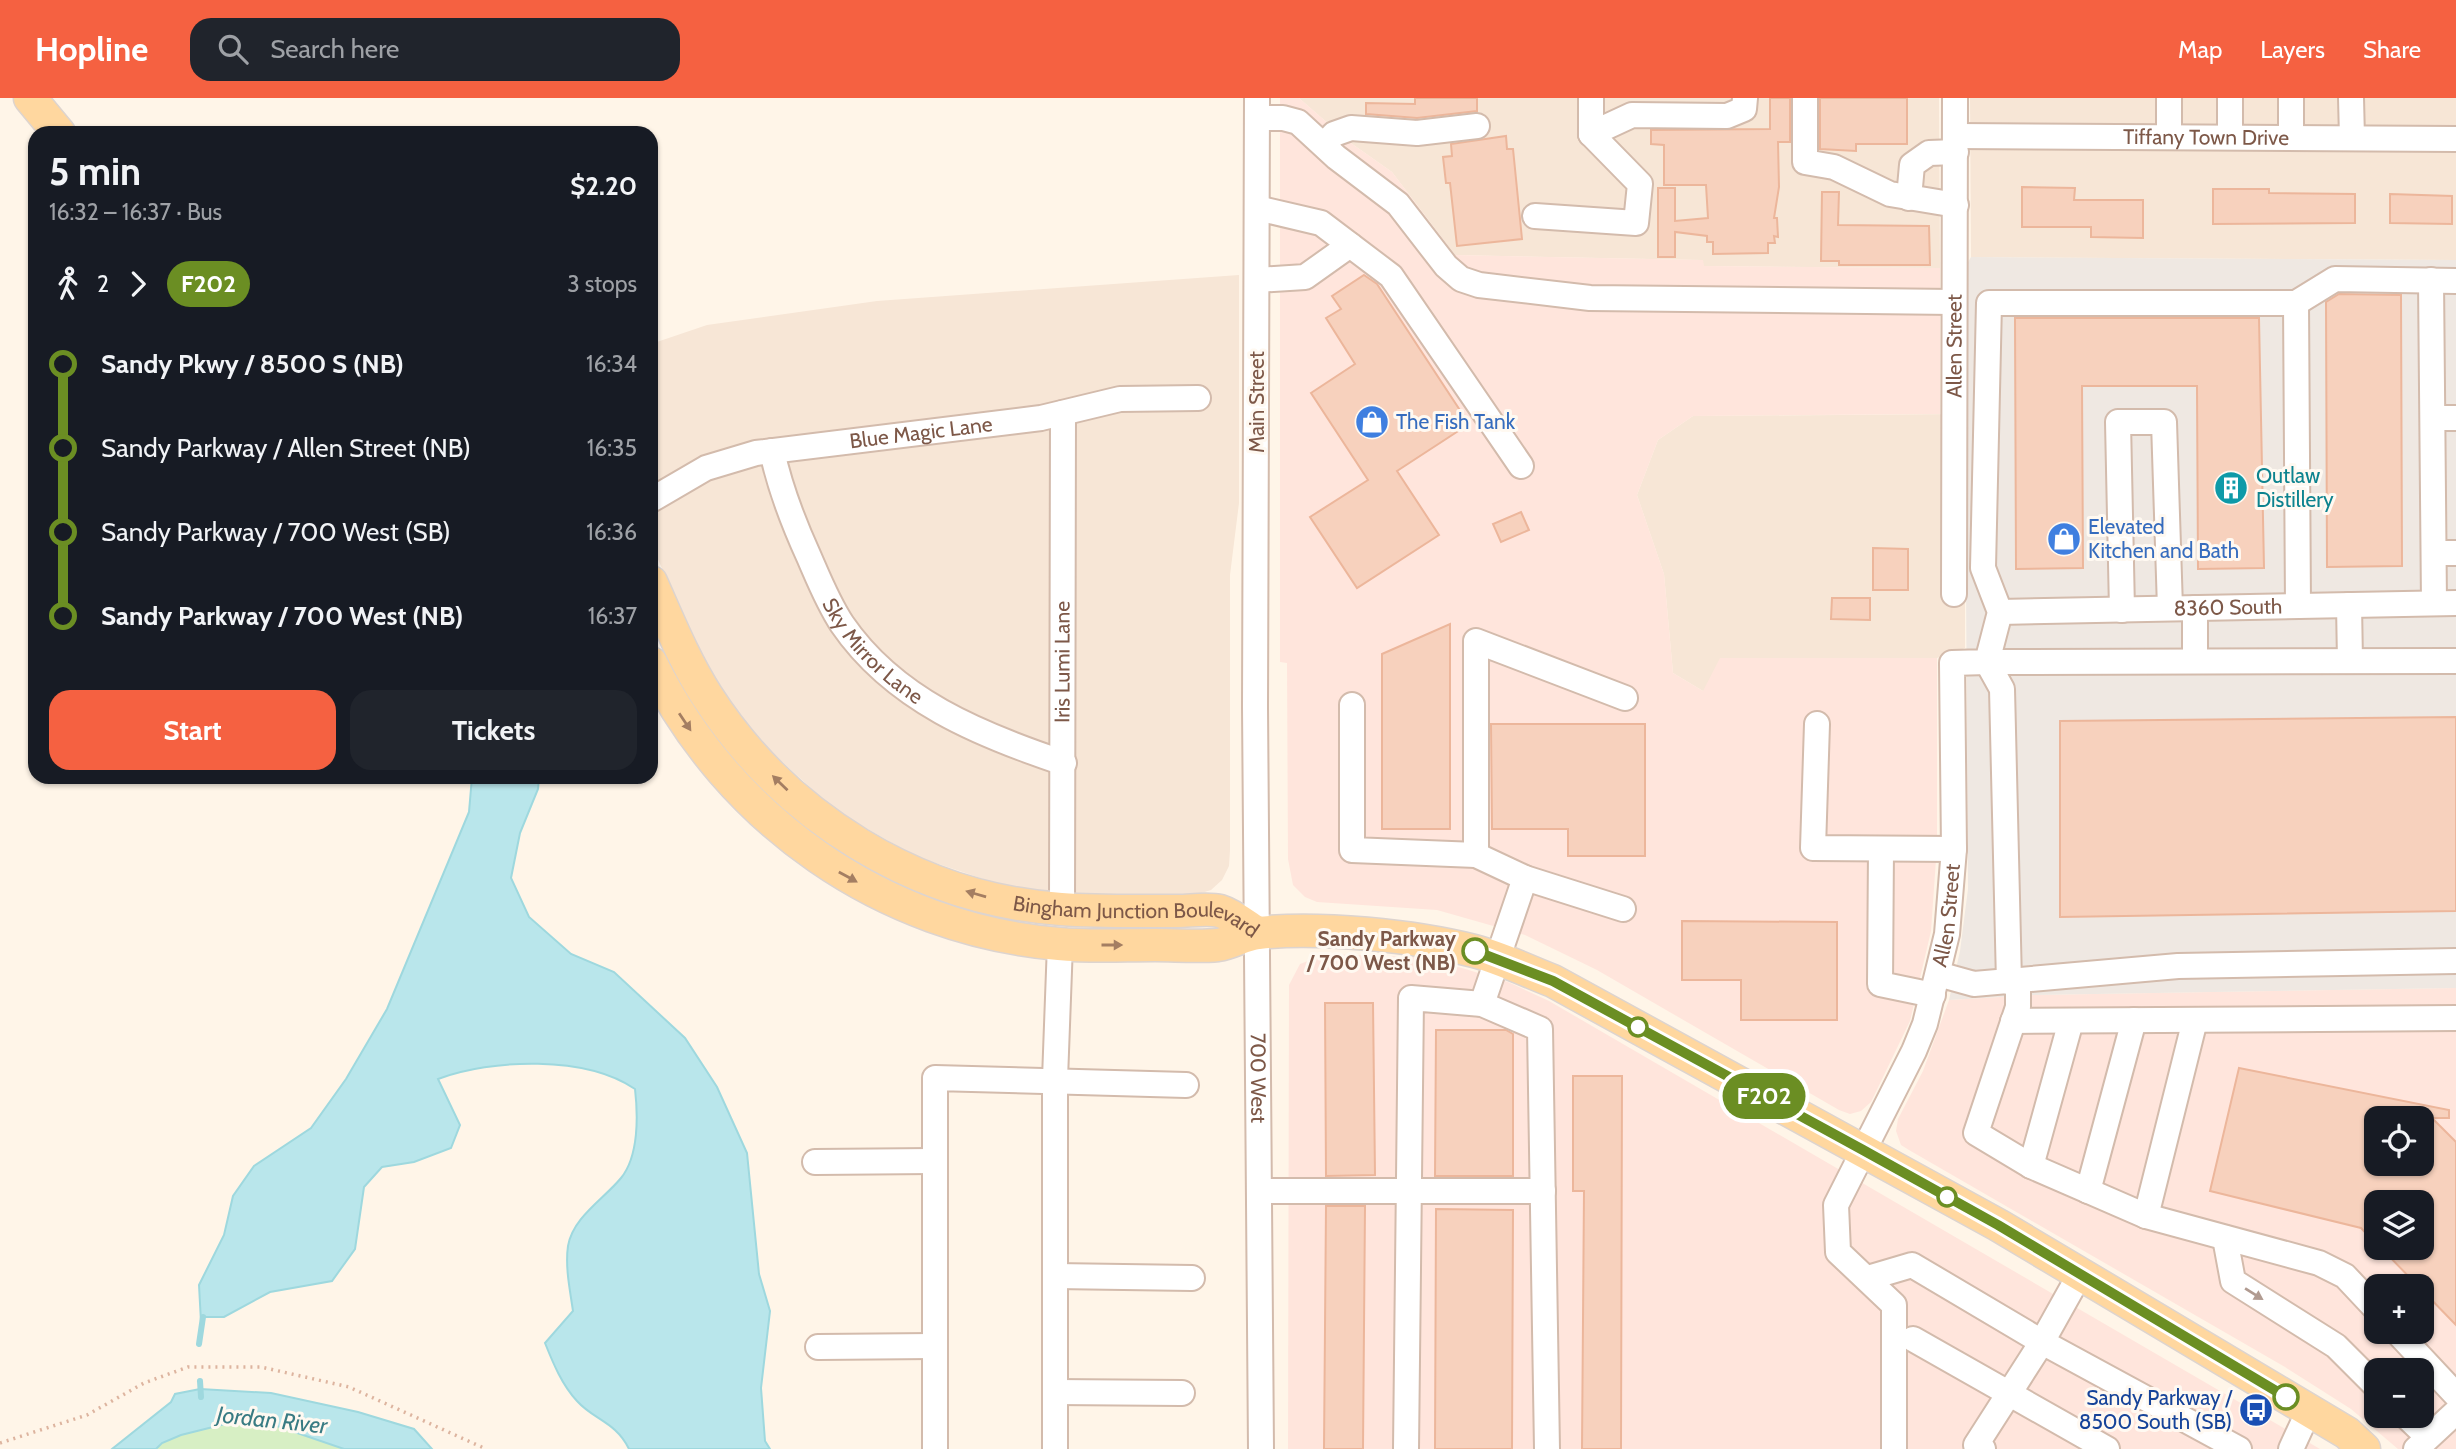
<!DOCTYPE html>
<html lang="en">
<head>
<meta charset="utf-8">
<style>
	:root { --surface:#171b24; --page:#20242c; --text:#f1f3f6; --muted:#9ea1a6; --accent:#f56141 }
	body { margin:0; font-family:Cabin,sans-serif; background:var(--page); color:var(--text); height:100vh; display:flex; flex-direction:column; font-size:26px; white-space:nowrap }
	* { box-sizing:border-box; margin:0 }
	p { font-size:23px; color:var(--muted) }
	.icon { flex:none; width:38px; height:38px; fill:none; stroke:currentColor; stroke-width:2; stroke-linecap:round; stroke-linejoin:round }
	.map { position:relative; flex:1; overflow:hidden }
	.side { position:absolute; left:28px; top:28px; width:630px; height:658px; display:flex; flex-direction:column; background:var(--surface); border-radius:21px; box-shadow:0 2px 5px #0004 }
	.side>* { flex:none }
	.badge { padding:0 14px; border-radius:23px; font-size:24px; line-height:46px }
	.tools { position:absolute; left:2364px; top:1008px; display:grid; gap:14px }
	.tools a { display:grid; place-items:center; width:70px; height:70px; border-radius:14px; background:var(--surface); box-shadow:0 2px 5px #0004; font-size:35px }
	.map>.badge { position:absolute; translate:-50% -50%; box-shadow:0 0 0 4px #fff }
	.legs { display:flex; align-items:center; gap:10px; height:77px; padding:0 21px; font-size:23px }
	.legs p { margin-inline-start:auto }
	.overview { display:flex; align-items:center; justify-content:space-between; height:119px; padding:0 21px }
	h1 { font-size:38px; font-weight:700; line-height:52px }
	.action { display:flex; gap:14px; margin-top:auto; padding:14px 21px }
	.action a { flex:1; height:80px; border-radius:21px; background:var(--accent); color:#fff; font-size:28px; font-weight:700; line-height:80px; text-align:center }
	.action a+a { background:var(--page); color:var(--text) }
	ul { padding:0 21px; list-style:none }
	li { display:flex; align-items:center; gap:24px; height:84px; font-size:26px }
	li i { display:grid; place-items:center; width:10px; height:100%; margin:0 9px; background:currentColor }
	li i::after { content:''; width:18px; height:18px; margin:-9px; border:5px solid; border-radius:50%; background:var(--surface) }
	li p { margin-inline-start:auto }
	li:first-child i { background:linear-gradient(#0000 50%,currentColor 0) }
	li:last-child i { background:linear-gradient(currentColor 50%,#0000 0) }
	header { display:flex; align-items:center; gap:42px; box-sizing:border-box; height:98px; padding:0 35px; background:var(--accent); color:#fff }
	header strong { font-size:33px }
	nav { display:flex; gap:38px; margin-inline-start:auto; font-size:24px }
	.search { width:490px; height:63px; background:var(--page); display:flex; align-items:center; gap:18px; box-sizing:border-box; padding:0 24px; border-radius:21px; color:var(--muted); font-size:26px }
	.map>svg:first-child { display:block }
</style>
</head>
<body>
<header>
<strong>Hopline</strong>
<div class="search"><svg class="icon" aria-label="search" viewBox="0 0 24 24"><circle cx="10" cy="10" r="6"/><path d="M15 15l6 6"/></svg>Search here</div>
<nav><a>Map</a><a>Layers</a><a>Share</a></nav>
</header>
<div class="map">
<svg width="2456" height="1351" viewBox="0 0 2456 1351">
	<rect width="100%" height="100%" fill="#fff5e8"/>
	<g fill="#f7e6d6">
		<path d="M1299 0H1939L1940 170 1703 168 1702 162 1455 157 1392 74 1348 43Z"/>
		<path d="M1970 0H2456V162L1971 159Z"/>
		<path d="M1239 177V405L1230 477V752L1229 768 1222 782 1211 792 1192 798 1095 797 1007 789 915 758 836 713 767 650 728 601 699 552 651 446V246L707 227 877 203Z"/>
		<path d="M1965 316V550L1937 560 1703 593 1673 575 1664 476 1637 397 1658 342 1693 318Z"/>
	</g>
	<g fill="#ffe5dc" fill-rule="evenodd">
		<path d="M1280 0H1299L1348 43 1392 74 1455 157 1703 162 1704 168 1940 170V316L1693 318 1658 342 1637 397 1664 476 1673 575 1703 593 1720 560H1937V747L1931 833 1910 923 1871 1004 1861 1013 1850 1016 1839 1012 1597 872 1525 837 1437 812 1317 804 1305 799 1293 787 1288 761 1287 565 1280 564Z"/>
		<path d="M1326 856 1414 859 1462 870 1508 884 1549 903 2320 1351H1288L1289 887 1300 866Z"/>
		<path d="M2456 890V1351H2398L2351 1311 2285 1269 1909 1052 1901 1047 1896 1033 1898 1021 1923 973 1949 902 2034 897ZM2376 1020H2422V1066H2376ZM2376 1104H2422V1150H2376ZM2376 1188H2422V1234H2376ZM2376 1272H2422V1318H2376Z"/>
	</g>
	<path fill="#efe8e2" d="M1971 159 2456 162V890L2034 897 1949 902 1960 853 1968 791 1964 171Z"/>
	<path fill="#d7efc4" d="M276 1316 366 1351H133L161 1333Z"/>
	<g fill="#b9e6eb" stroke="#9ed8de" stroke-width="2">
		<path d="M472 679H539L538 691 520 735 511 780 529 819 571 856 614 874 685 940 717 989 747 1055 759 1176 770 1213 761 1290 765 1343 770 1351H629C616 1324 594 1322 577 1303 562 1287 553 1265 545 1245L573 1213C570 1192 565 1169 568 1148 573 1119 604 1101 621 1080 639 1058 638 1017 635 991 585 957 492 961 438 981L460 1027 451 1050 414 1064 382 1069 364 1089 355 1151 332 1183 270 1194 224 1219H204L201 1224 199 1187 224 1137 233 1098 254 1068 311 1030 346 981 387 911 469 714Z"/>
		<path d="M200 1291 271 1295 358 1314 414 1331 432 1351H344L271 1326 237 1323 181 1337 162 1345 156 1351H112L171 1304 175 1296Z"/>
	</g>
	<g fill="none" stroke-linecap="round" stroke-linejoin="round">
		<g stroke="#9ed8de" stroke-width="6">
			<path d="M199 1246 203 1219"/>
			<path d="M200 1283 201 1299"/>
		</g>
	</g>
	<g fill="#f7d1bd" stroke="#ecb69b" stroke-width="2" fill-rule="evenodd">
		<path d="M1415 0H1477V13L1417 20 1366 16V5L1415 6Z"/>
		<path d="M1770 0H1790V44H1778L1779 89 1774 120H1777L1778 139 1774 138 1775 145H1768V155L1713 156V144H1707V138L1675 134V159H1658V90H1675V123L1708 120 1706 87H1664V47L1651 46V32L1770 31Z"/>
		<path d="M1820 0H1907V46H1856V53L1820 51Z"/>
		<path d="M1506 38 1507 51H1513L1522 141 1457 148 1450 85H1446L1443 59 1452 58 1451 46Z"/>
		<path d="M2022 89 2075 90 2074 102H2143V140L2091 139V129H2022Z"/>
		<path d="M2213 91H2269V95L2355 96V125L2213 126Z"/>
		<path d="M1822 94H1839L1838 127 1929 128 1930 167H1839V163H1821Z"/>
		<path d="M2390 96 2452 98V126L2390 125Z"/>
		<path d="M1364 177 1377 186 1469 326 1397 373 1439 437 1357 490 1310 419 1368 382 1311 295 1355 266 1326 220 1341 211 1332 198Z"/>
		<path d="M2339 196 2401 197 2402 468 2327 469 2326 204Z"/>
		<path d="M2015 220H2259L2264 470 2198 471 2197 288H2082L2083 470 2016 471Z"/>
		<path d="M1521 414 1529 432 1501 444 1493 426Z"/>
		<path d="M1873 450 1908 451V492H1873Z"/>
		<path d="M1832 500H1870V522L1831 521Z"/>
		<path d="M1450 526V731H1382V556Z"/>
		<path d="M2456 619V813L2060 819V623Z"/>
		<path d="M1491 626H1645V758H1568V731H1492Z"/>
		<path d="M1682 823 1837 824V922H1741V882H1682Z"/>
		<path d="M1325 905H1373L1375 1077 1326 1078Z"/>
		<path d="M1436 932H1506L1513 936V1078H1435Z"/>
		<path d="M2239 970 2449 1012V1020H2432L2456 1044V1227L2422 1192V1188H2418L2381 1150H2422V1104H2376V1146L2361 1130 2210 1093ZM2376 1020H2422V1066H2376Z"/>
		<path d="M1573 978H1622L1621 1351H1582L1584 1093H1573Z"/>
		<path d="M1326 1108H1365L1363 1351H1324Z"/>
		<path d="M1436 1111 1513 1112 1512 1351H1435Z"/>
	</g>
	<g fill="none" stroke-linecap="round" stroke-linejoin="round">
		<g stroke="#d3bbac" stroke-width="28">
			<g id="minor">
				<path id="s1" d="M1257 0 1255 609 1261 1351"/>
				<path d="M1591 0V36"/>
				<path d="M1805 0V64L1834 69 1890 96 1956 107"/>
				<path d="M2230 0V39"/>
				<path d="M2351 0 2352 40"/>
				<path d="M1257 20H1283L1298 24 1336 59 1398 106 1446 168 1461 181 1479 187 1590 200 1954 204"/>
				<path d="M1591 36 1632 17 1727 18 1744 11 1745 0"/>
				<path id="s2" d="M1956 38 2456 41"/>
				<path d="M2169 38V0"/>
				<path d="M2291 40V0"/>
				<path d="M1324 47 1334 36 1351 30 1417 35 1477 28"/>
				<path d="M1909 100 1912 67 1929 55 1956 54"/>
				<path d="M1257 110 1321 125 1391 178 1521 368"/>
				<path d="M1535 118 1636 125 1640 86 1591 36"/>
				<path d="M1257 182 1305 179 1350 147"/>
				<path d="M2431 182 2434 505"/>
				<path d="M2296 205 2335 181 2456 183"/>
				<path d="M2433 320H2456"/>
				<path id="s3" d="M772 353C780 391 793 424 809 459 819 482 828 505 842 526 894 602 980 637 1064 665"/>
				<path id="s4" d="M651 402 706 370 756 355 1041 320 1120 301 1198 300"/>
				<path d="M2434 455H2456"/>
				<path id="s5" d="M1954 496 1955 0"/>
				<path d="M2349 507 2350 563"/>
				<path d="M2122 512 2118 324H2164L2170 510"/>
				<path id="s6" d="M2000 514 2456 505"/>
				<path d="M2195 563V510"/>
				<path d="M1352 607V752L1476 757 1525 780"/>
				<path d="M1817 626 1813 750 1954 751"/>
				<path d="M1881 751 1880 886 1933 897"/>
				<path d="M1476 757V543L1625 600"/>
				<path id="s7" d="M1062 811 1063 315"/>
				<path d="M1938 876 1974 886 2178 868 2456 863"/>
				<path d="M2009 884 2002 591 1987 564 2456 563"/>
				<path d="M2018 884V909L1976 1035 2031 1068 2146 1118 2319 1165 2345 1178 2376 1211"/>
				<path d="M1482 906 1525 780 1623 811"/>
				<path d="M2013 923 2456 920"/>
				<path d="M815 1064 933 1063"/>
				<path d="M2031 1068 2071 923"/>
				<path d="M1259 1093H1543"/>
				<path d="M2088 1093 2134 922"/>
				<path d="M2146 1118 2195 922"/>
				<path d="M2225 1140 2233 1183 2336 1248 2376 1288"/>
				<path d="M1055 1178 1192 1180"/>
				<path d="M1868 1180 1912 1167 2042 1244 2239 1351"/>
				<path d="M2397 1234 2456 1297"/>
				<path d="M1913 1241 2107 1351"/>
				<path d="M818 1249 933 1248"/>
				<path d="M1055 1294 1182 1295"/>
				<path d="M2406 1318 2428 1339"/>
				<path d="M935 1351V980L1186 987"/>
				<path d="M1055 1351V981L1060 846"/>
				<path d="M1406 1351 1411 900 1482 906 1540 931 1547 1351"/>
				<path id="s8" d="M1894 1351V1207L1838 1154 1836 1107 1914 953 1925 926 1947 836 1954 751 1952 565 1987 564 2000 514 1983 470 1989 205H2296L2298 508"/>
				<path d="M1983 1351 1976 1347 2042 1244 2080 1176"/>
				<path d="M2291 1351 2309 1312"/>
				<path d="M2416 1351 2456 1314"/>
			</g>
		</g>
		<g stroke="#ddd4cf" stroke-width="35">
			<g id="major">
				<path d="M30 0 59 35"/>
				<path id="s9" d="M651 484C668 522 684 562 707 598 785 719 917 801 1061 811 1100 814 1139 813 1178 813 1190 813 1208 810 1220 813 1233 817 1246 828 1257 835"/>
				<path d="M651 565C729 723 883 831 1059 846 1091 849 1123 847 1155 847 1175 847 1197 849 1218 847 1232 845 1245 836 1258 835 1319 828 1415 838 1474 853 1501 860 1527 873 1553 883L1998 1127 2347 1335 2364 1351"/>
			</g>
		</g>
		<path stroke="#ddb49f" stroke-width="3.5" stroke-dasharray="2 5" stroke-linecap="butt" d="M0 1345 87 1317 144 1285 188 1269H261L349 1289 486 1351"/>
		<use href="#minor" stroke="#fff" stroke-width="24"/>
		<use href="#major" stroke="#ffd79f" stroke-width="32"/>
	</g>
	<defs><path id="oneway-solid" d="M-6-.8H1V-3.2L6.5 0L1 3.2V.8H-6Z" transform="scale(1.75)"/></defs>
	<g fill="#a47e62">
		<use href="#oneway-solid" transform="translate(685 624) rotate(56)"/>
		<use href="#oneway-solid" transform="translate(780 685) rotate(-136)"/>
		<use href="#oneway-solid" transform="translate(848 779) rotate(29)"/>
		<use href="#oneway-solid" transform="translate(976 796) rotate(-164)"/>
		<use href="#oneway-solid" transform="translate(1112 847)"/>
	</g>
	<use fill="#b19b91" href="#oneway-solid" transform="translate(2254 1196) rotate(32)"/>
	<g fill="none" stroke-linecap="round" stroke-linejoin="round">
		<g stroke="#fff" stroke-width="16">
			<path id="line-1" d="M1475 853 1553 883 1863 1052 1998 1127 2286 1299"/>
		</g>
		<use href="#line-1" stroke="#6b8e23" stroke-width="10"/>
	</g>
	<defs>
		<g id="shop-disc" transform="scale(1.75)"><circle r="9.5" fill="#3f7fe0" stroke="#fff9f1"/><path d="M-5-2.5h2.3a2.7 3.5 0 0 1 5.4 0H5L5.5 6h-11ZM-1.5-2.5h3a1.5 2.3 0 0 0-3 0Z" fill="#fff"/></g>
		<g id="building-disc" transform="scale(1.75)"><circle r="9.5" fill="#0f9aa8" stroke="#fff9f1"/><path d="M-4-6H4V6H1V3H-1V6H-4ZM-2.5-4.3h1.7v1.8h-1.7ZM.8-4.3h1.7v1.8H.8ZM-2.5-1h1.7V.8h-1.7ZM.8-1h1.7V.8H.8Z" fill="#fff"/></g>
		<g id="bus-disc" transform="scale(1.75)"><circle r="9.5" fill="#1a4fb4" stroke="#fff9f1"/><path d="M-5-6H5V4H4V6H2V4H-2V6H-4V4H-5ZM-3.5-4V0h7V-4ZM-3.5 1.2v1.5H-2V1.2ZM2 1.2v1.5H3.5V1.2Z" fill="#fff"/></g>
	</defs>
	<g fill-rule="evenodd">
		<use href="#shop-disc" x="1372" y="324"/>
		<use href="#building-disc" x="2231" y="390"/>
		<use href="#shop-disc" x="2064" y="441"/>
		<use href="#bus-disc" x="2256" y="1312"/>
	</g>
	<g fill="#fff" stroke="#6b8e23" stroke-width="3.5">
		<circle cx="1475" cy="853" r="12"/>
		<circle cx="1638" cy="929" r="9"/>
		<circle cx="1947" cy="1099" r="9"/>
		<circle cx="2286" cy="1299" r="12"/>
	</g>
	<g text-anchor="middle" stroke-width="6" stroke-linejoin="round" paint-order="stroke">
		<g font-size="21" fill="#7d5848" stroke="#fff9f1">
			<text dy="7" stroke="none"><textPath href="#s2" startOffset="250">Tiffany Town Drive</textPath></text>
			<text dy="7" stroke="none"><textPath href="#s5" startOffset="248">Allen Street</textPath></text>
			<text transform="translate(1257 304) rotate(-90)" y="7">Main Street</text>
			<text dy="7" stroke="none"><textPath href="#s4" startOffset="282">Blue Magic Lane</textPath></text>
			<text dy="7" stroke="none"><textPath href="#s6" startOffset="228">8360 South</textPath></text>
			<text dy="7" stroke="none"><textPath href="#s3" startOffset="228">Sky Mirror Lane</textPath></text>
			<text dy="7" stroke="none"><textPath href="#s7" startOffset="247">Iris Lumi Lane</textPath></text>
			<text dy="7" stroke="none"><textPath href="#s8" startOffset="581">Allen Street</textPath></text>
			<text dy="7" stroke="none"><textPath href="#s9" startOffset="632">Bingham Junction Boulevard</textPath></text>
			<text dy="7" stroke="none"><textPath href="#s1" startOffset="980">700 West</textPath></text>
		</g>
		<g font-size="21" fill="#366cbe" stroke="#fff9f1" text-anchor="start">
			<text x="1396" y="331">The Fish Tank</text>
			<text x="2088" y="436">Elevated<tspan x="2088" dy="24">Kitchen and Bath</tspan></text>
		</g>
		<g font-size="21" fill="#0d838f" stroke="#fff9f1" text-anchor="start">
			<text x="2256" y="385">Outlaw<tspan x="2256" dy="24">Distillery</tspan></text>
		</g>
		<g font-size="21" font-weight="bold" fill="#7d5848" stroke="#fff9f1" text-anchor="end">
			<text x="1456" y="848">Sandy Parkway<tspan x="1456" dy="24">/ 700 West (NB)</tspan></text>
		</g>
		<g font-size="21" fill="#164399" stroke="#fff9f1" text-anchor="end">
			<text x="2232" y="1307">Sandy Parkway /<tspan x="2232" dy="24">8500 South (SB)</tspan></text>
		</g>
		<g font-size="23" font-style="italic" fill="#397b83" stroke="#fff9f1">
			<text transform="translate(272 1322) rotate(6)" y="8">Jordan River</text>
		</g>
	</g>
</svg>
<div class="tools">
<a><svg class="icon" aria-label="locate" viewBox="0 0 24 24"><circle cx="12" cy="12" r="6"/><path d="M12 2v4M12 18v4M2 12h4M18 12h4"/></svg></a>
<a><svg class="icon" aria-label="layers" viewBox="0 0 24 24"><path d="M12 4l9 5-9 5-9-5zM3 14l9 5 9-5"/></svg></a>
<a>+</a>
<a>−</a>
</div>
<b class="badge" style="left:1764px;top:998px;background:#6b8e23;color:#fff">F202</b>
<section class="side">
<div class="overview"><div><h1>5 min</h1><p>16:32 – 16:37 · Bus</p></div><b>$2.20</b></div>
<div class="legs"><svg class="icon" aria-label="walk" viewBox="0 0 24 24"><circle cx="13" cy="4" r="2"/><path d="M13 8l-2 6 4 7M11 14l-3 7M7 12l3-4h3l4 4"/></svg>2<svg class="icon" aria-label="forward" viewBox="0 0 24 24"><path d="M9 5l7 7-7 7"/></svg><b class="badge" style="background:#6b8e23;color:#fff">F202</b><p>3 stops</p></div>
<ul>
<li><i style="color:#6b8e23"></i><b>Sandy Pkwy / 8500 S (NB)</b><p>16:34</p></li>
<li><i style="color:#6b8e23"></i><span>Sandy Parkway / Allen Street (NB)</span><p>16:35</p></li>
<li><i style="color:#6b8e23"></i><span>Sandy Parkway / 700 West (SB)</span><p>16:36</p></li>
<li><i style="color:#6b8e23"></i><b>Sandy Parkway / 700 West (NB)</b><p>16:37</p></li>
</ul>
<div class="action"><a>Start</a><a>Tickets</a></div>
</section>
</div>
</body>
</html>
